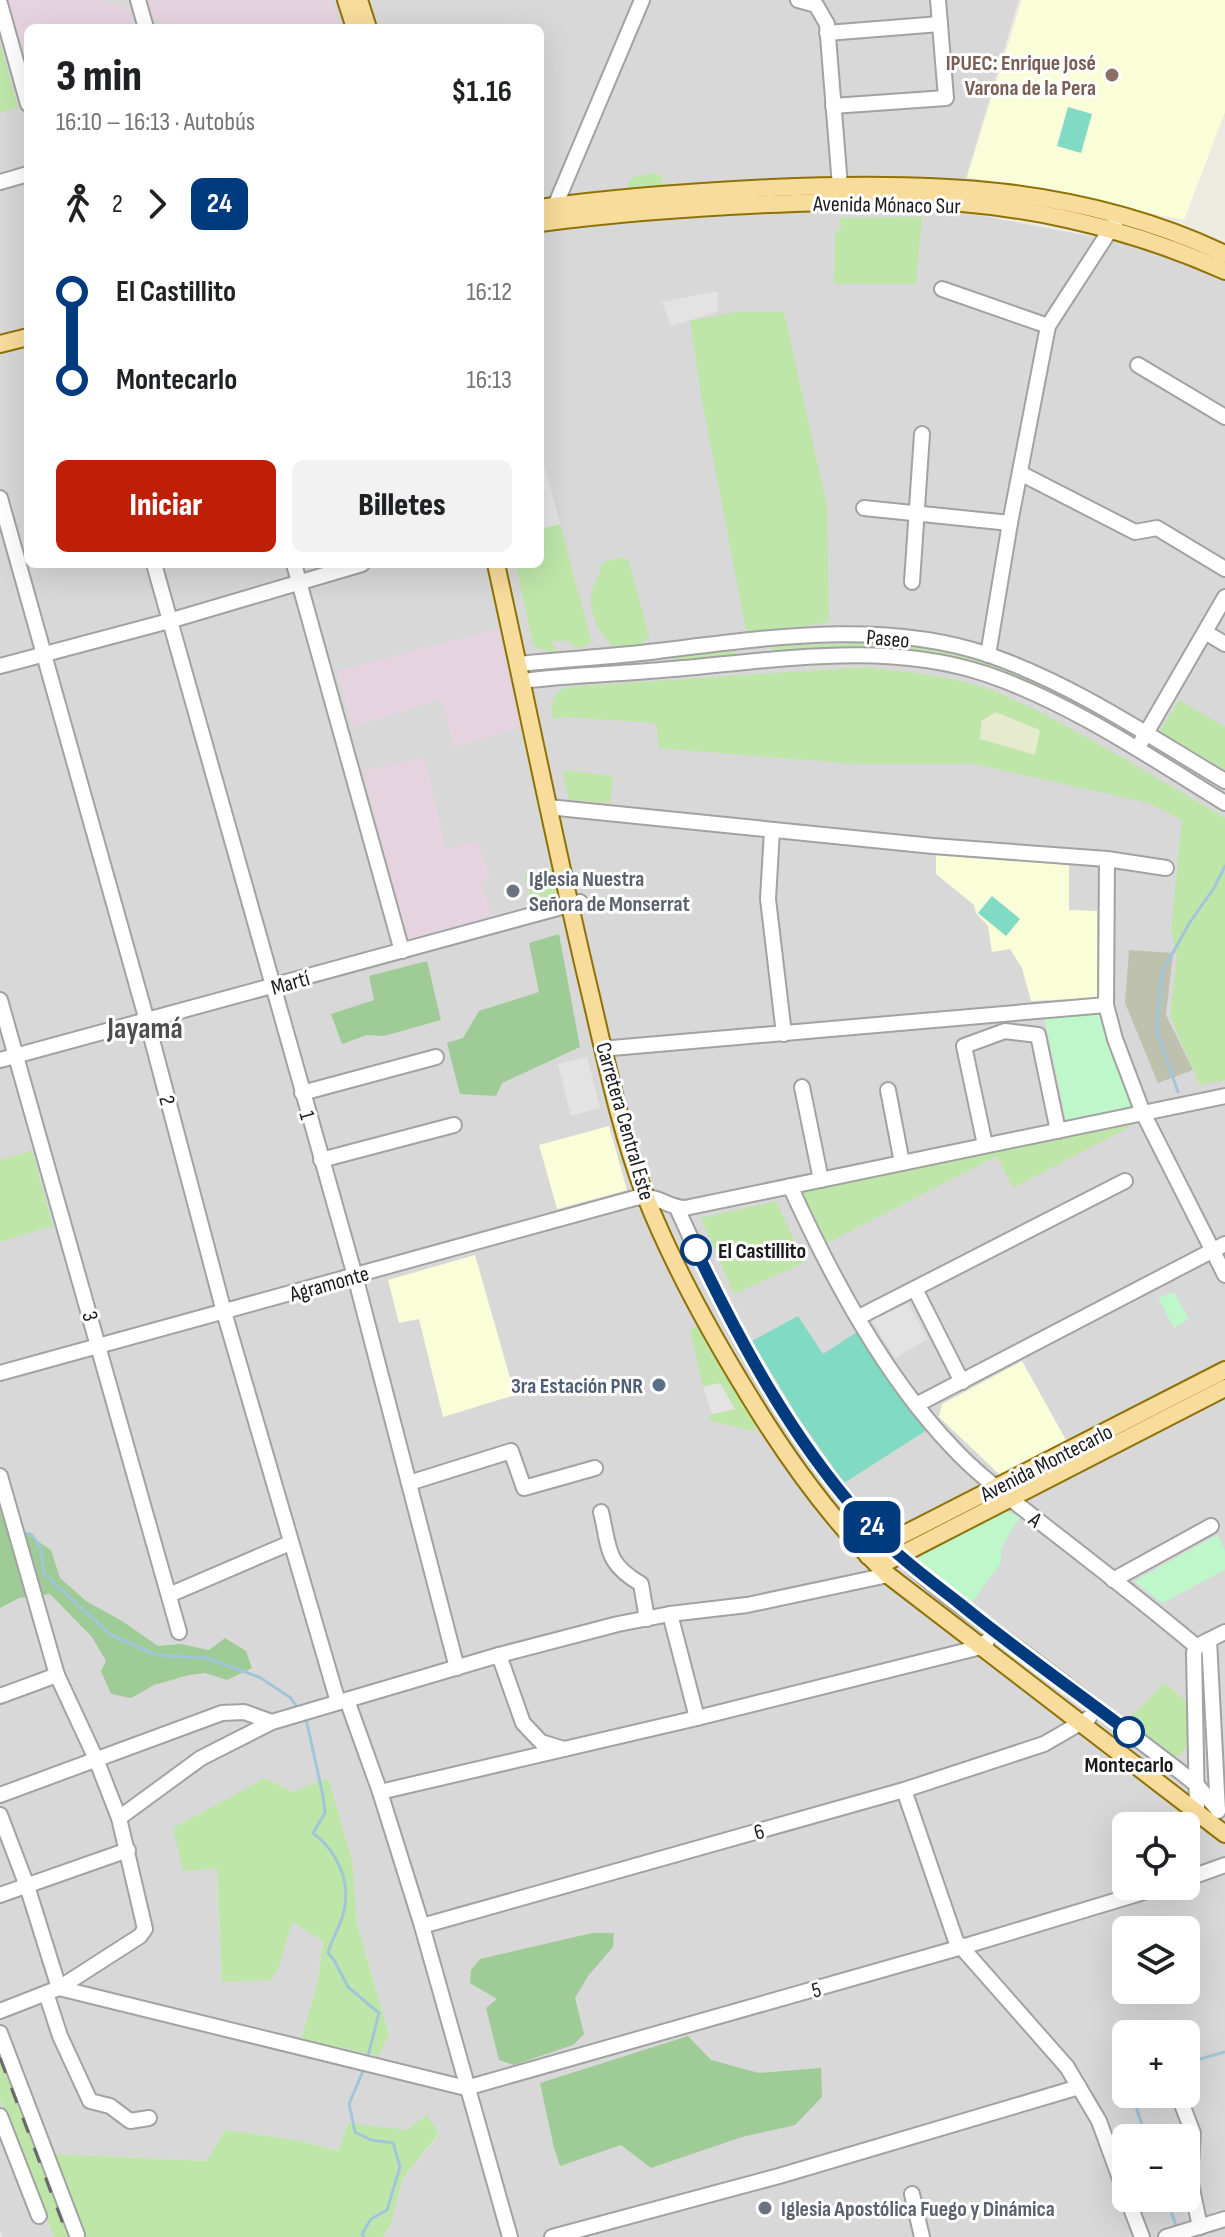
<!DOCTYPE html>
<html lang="es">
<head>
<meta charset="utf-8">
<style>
	:root { --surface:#fff; --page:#f2f2f2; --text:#202124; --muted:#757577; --accent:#c01f07 }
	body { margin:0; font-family:"Sofia Sans Condensed",sans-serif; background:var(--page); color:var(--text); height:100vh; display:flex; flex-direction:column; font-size:30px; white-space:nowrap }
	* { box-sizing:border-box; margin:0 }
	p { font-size:26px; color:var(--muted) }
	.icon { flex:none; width:44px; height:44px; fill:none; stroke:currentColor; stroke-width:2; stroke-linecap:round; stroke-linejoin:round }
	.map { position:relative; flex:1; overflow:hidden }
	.details { position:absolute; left:24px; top:24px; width:520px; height:544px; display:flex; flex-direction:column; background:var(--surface); border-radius:12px; box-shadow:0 8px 32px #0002 }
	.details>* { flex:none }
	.badge { padding:0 16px; border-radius:12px; font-size:28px; line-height:52px }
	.fabs { position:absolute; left:1112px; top:1812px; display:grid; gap:16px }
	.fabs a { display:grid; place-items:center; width:88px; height:88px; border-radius:12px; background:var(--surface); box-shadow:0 8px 32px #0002; font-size:40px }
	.map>.badge { position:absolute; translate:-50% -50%; box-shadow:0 0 0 4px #fff }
	.legs { display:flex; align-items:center; gap:12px; height:88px; padding:0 32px; font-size:26px }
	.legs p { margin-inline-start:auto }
	.headline { display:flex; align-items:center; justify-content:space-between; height:136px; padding:0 32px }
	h1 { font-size:44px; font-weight:800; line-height:60px }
	.button { display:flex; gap:16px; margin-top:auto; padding:16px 32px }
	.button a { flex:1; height:92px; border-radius:12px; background:var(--accent); color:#fff; font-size:32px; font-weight:800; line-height:92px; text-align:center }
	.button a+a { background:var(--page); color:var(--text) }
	ul { padding:0 32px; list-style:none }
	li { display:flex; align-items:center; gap:28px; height:88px; font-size:30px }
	li i { display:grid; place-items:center; width:12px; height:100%; margin:0 10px; background:currentColor }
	li i::after { content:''; width:20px; height:20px; margin:-10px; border:6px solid; border-radius:50%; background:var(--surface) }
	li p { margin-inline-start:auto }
	li:first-child i { background:linear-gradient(#0000 50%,currentColor 0) }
	li:last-child i { background:linear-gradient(currentColor 50%,#0000 0) }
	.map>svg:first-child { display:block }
</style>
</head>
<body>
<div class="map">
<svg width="1225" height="2237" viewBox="0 0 1225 2237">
	<rect width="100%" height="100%" fill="#edeae1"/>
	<g fill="#d9d8d8" fill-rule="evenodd">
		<path d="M0 0H1019L964 185 962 212 1138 245 1225 278V2237H383L390 2226 403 2178 439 2135 348 2123 338 2151 297 2140 225 2130 208 2161 54 2154 6 2040 0 2041ZM28 28H540V564H28ZM328 1779 352 1860 357 1924 389 2033 379 2056 301 2039 318 1981 323 1941 291 1921 279 1967 222 1982 217 1868 293 1792ZM1126 1826H1186V1886H1126ZM1126 1930H1186V1990H1126ZM1126 2034H1186V2094H1126ZM1126 2138H1186V2198H1126Z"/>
		<path d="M0 2099 54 2237H3L0 2232Z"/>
	</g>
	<g fill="#e6d3e0">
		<path d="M7 0H99L129 9 136 28H28V68Z"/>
		<path d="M145 0H331L340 28H179L150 18Z"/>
		<path d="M498 629 521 727 455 747 441 699 353 727 337 671Z"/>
		<path d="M425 758 446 850 478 841 490 878 481 882 492 917 408 942 363 771Z"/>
	</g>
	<g fill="#f9fed9">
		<path d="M1022 0H1225V112L1184 220 967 177Z"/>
		<path d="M936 851 1069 863V910L1097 911V998L1031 1001 1022 968 1010 949 992 952 988 926 976 913 974 905 936 874Z"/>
		<path d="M609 1126 627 1190 557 1209 539 1145Z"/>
		<path d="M475 1255 515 1395 443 1417 419 1319 399 1323 388 1280Z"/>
		<path d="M1022 1361 1066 1440 1000 1475 939 1417 942 1404Z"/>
	</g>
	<path fill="#bec1ad" d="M1129 950 1173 953 1166 1015 1193 1070 1158 1083 1125 1003Z"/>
	<path fill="#e5ebcc" d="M996 712 1041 730 1035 755 980 739 981 721Z"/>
	<g fill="#bee6a8" fill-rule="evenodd">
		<path d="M0 43 18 107 0 113Z"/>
		<path d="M654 173 661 176 663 186 629 189 628 183 633 177Z"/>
		<path d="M922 217 916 284H834L835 231 841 230 840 218Z"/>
		<path d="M736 312H784L827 507 829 622 747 635 702 400 690 321Z"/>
		<path d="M560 524 591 641 583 648 573 646 570 641H551L558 653 536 648 532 641 516 564H540V529Z"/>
		<path d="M624 557 629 562 649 636 641 645 616 648C601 638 589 614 591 595 593 583 601 575 601 563Z"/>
		<path d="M867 643C903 645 942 648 978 658 1030 673 1077 701 1124 728V732L1120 733 985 668 775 654 771 649 772 646Z"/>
		<path d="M735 650 738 654 736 658 673 662 670 659 673 655Z"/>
		<path d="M866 667C907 672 961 677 999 693 1077 727 1151 776 1225 818V1080L1200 1085 1170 1016 1177 956 1171 931 1182 820 1149 803 975 764H857L659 748 656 723 565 717 552 719C551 704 551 695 566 687ZM996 712 1040 730 1035 755 980 739 981 721Z"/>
		<path d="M1179 700 1225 727V776L1158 733Z"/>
		<path d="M563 770 613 776 610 803 569 800Z"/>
		<path d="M553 868 560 900 533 905 525 875Z"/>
		<path d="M1135 1124 1013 1188 997 1156 827 1243 801 1191Z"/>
		<path d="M32 1151 53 1226 0 1242V1160Z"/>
		<path d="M776 1201 805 1262 734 1294 701 1218Z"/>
		<path d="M699 1326 757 1428 753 1431 712 1421 709 1418 712 1414 735 1408 720 1384 703 1387 690 1330Z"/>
		<path d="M1164 1683 1186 1701C1187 1719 1193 1742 1180 1756H1174L1142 1733 1146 1728 1138 1720 1133 1725 1127 1720Z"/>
		<path d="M265 1778 293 1792 328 1778 352 1860 357 1924 389 2034 379 2056 301 2039 318 1981 323 1941 292 1922 279 1968 271 1980 222 1982 217 1868 183 1871 173 1828Z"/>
		<path d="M5 2039 54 2154 207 2161 225 2130 297 2140 338 2151 348 2123 407 2130 427 2115 439 2134 403 2178 390 2226 383 2237H54L0 2099V2041Z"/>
	</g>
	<g fill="#9fcb97">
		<path d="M559 934 580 1047 502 1083 496 1096 460 1094 447 1043 463 1038 479 1011 539 992 529 943Z"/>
		<path d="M427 961 441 1020 384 1036 367 1035 342 1044 331 1014 374 1000 369 976Z"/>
		<path d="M0 1509 3 1518 51 1550 60 1578 86 1601 122 1621 158 1646 181 1644 209 1650 225 1638 246 1651 252 1668 227 1680 205 1673 189 1675 154 1685 131 1698 111 1694 101 1671 106 1661 92 1637 50 1594 19 1598 0 1608Z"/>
		<path d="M592 1933H614L613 1947 588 1976 575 1998 584 2034 573 2045 514 2065 499 2060 486 2008 497 1999 470 1983 471 1970 480 1959Z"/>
		<path d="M688 2036 711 2060 759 2073 821 2068 822 2097 795 2125 742 2137 651 2168 621 2145 560 2166 554 2148 540 2083Z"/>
	</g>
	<g fill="#bef7ca">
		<path d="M1098 1012 1132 1106 1066 1121 1044 1015Z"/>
		<path d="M1174 1292 1189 1319 1174 1328 1158 1298Z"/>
		<path d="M1004 1510 1020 1517 1001 1548V1563L970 1605 919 1564 922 1551Z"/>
		<path d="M1217 1535 1225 1550V1570L1162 1603 1134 1581Z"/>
	</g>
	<g fill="#81dac3">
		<path d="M1068 107 1092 114 1081 153 1057 146Z"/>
		<path d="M992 896 1020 919 1006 936 978 913Z"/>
		<path d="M798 1316 823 1354 860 1330 888 1378 927 1430 844 1483 798 1417 752 1341Z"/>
	</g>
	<g fill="#e3e3e3">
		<path d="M718 291 717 312 671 326 662 302Z"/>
		<path d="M540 449 560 524 540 529Z"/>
		<path d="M587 1057 600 1108 571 1116 558 1064Z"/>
		<path d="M908 1303 928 1339 895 1358 872 1320Z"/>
		<path d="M720 1383 735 1409 712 1414 703 1387Z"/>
	</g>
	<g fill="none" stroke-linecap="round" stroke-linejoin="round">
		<g stroke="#a2c6d9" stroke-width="3">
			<path d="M1178 1092 1157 1032 1162 972 1190 922 1214 888 1225 866"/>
			<path d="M25 1533 32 1535 41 1548 44 1574 111 1635 157 1655 206 1658 259 1677 291 1698 299 1710"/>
			<path d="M303 1717 307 1723 323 1796 325 1813 313 1833C337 1851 351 1881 344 1911 341 1925 332 1938 328 1953L334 1960 348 1987 379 2013 368 2056"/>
			<path d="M1186 2063 1225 2052"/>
			<path d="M363 2071 349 2104 355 2132 371 2140 393 2143 400 2167 387 2210 371 2219 362 2234 364 2237"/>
			<path d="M1132 2094 1146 2138"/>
			<path d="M1166 2198 1177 2228"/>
		</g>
		<g stroke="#a2a2a2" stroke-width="18">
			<g id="minor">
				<path d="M138 0 146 28"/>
				<path d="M798 0 816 5 827 24 840 186"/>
				<path d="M0 4 28 104"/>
				<path d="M827 33 940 24"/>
				<path d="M833 106 946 98 938 0"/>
				<path d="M0 182 28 174"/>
				<path d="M555 206 642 0"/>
				<path d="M942 289 1048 326"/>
				<path d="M1138 365 1225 417"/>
				<path d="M1020 473 1135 532 1157 528 1225 569"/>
				<path d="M0 498 147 1021 224 1312 338 1702"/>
				<path d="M864 508 1010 523"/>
				<path d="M154 564 355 1276 457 1668"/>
				<path d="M294 564 402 951"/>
				<path d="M912 582 922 434"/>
				<path d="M1205 632 1225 644"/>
				<path d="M988 655 1010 523 1048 326 1116 221"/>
				<path d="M518 664C565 659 611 657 658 651 765 638 884 619 989 655 1073 684 1149 736 1225 781"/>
				<path d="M0 666 169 621 362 564"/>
				<path d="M522 681C568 675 615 674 661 670 767 662 882 639 986 674 1069 702 1150 757 1225 803"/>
				<path d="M1141 742 1225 597"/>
				<path d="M548 807 933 846 1107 859 1166 868"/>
				<path d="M772 830 768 899 784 1034"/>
				<path d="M1107 859 1106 1005 1115 1039 1143 1113 1225 1275"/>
				<path d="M0 1000 179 1632"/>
				<path d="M612 1048 1106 1005"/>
				<path d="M0 1060 580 902"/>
				<path d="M802 1087 821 1180"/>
				<path d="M888 1090 902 1163"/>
				<path d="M302 1093 436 1057"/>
				<path d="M985 1145 964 1046 1005 1031 1038 1035 1058 1131"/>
				<path d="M321 1160 454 1125"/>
				<path d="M790 1186C831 1276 884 1376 953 1448 979 1476 1010 1498 1040 1522 1093 1563 1146 1604 1197 1647"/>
				<path d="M677 1208C731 1328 794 1453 890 1546 930 1586 978 1619 1023 1652 1075 1691 1127 1731 1178 1770L1197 1785 1218 1810"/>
				<path d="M915 1289 962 1382"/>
				<path d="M859 1317 1125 1181"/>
				<path d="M0 1373 635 1198C660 1194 665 1207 685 1208L1225 1096"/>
				<path d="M916 1405 1225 1244"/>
				<path d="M0 1476 57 1675 96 1759 119 1818 145 1929 140 1936 59 1988 0 2011"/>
				<path d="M409 1483 511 1451 524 1488 595 1468"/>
				<path d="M601 1512C610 1549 605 1563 641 1584L647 1619"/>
				<path d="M1113 1580 1211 1526"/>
				<path d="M169 1595 290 1543"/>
				<path d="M670 1614 697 1718"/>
				<path d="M1209 1640 1218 1811"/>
				<path d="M1201 1644 1225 1632"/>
				<path d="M499 1655 523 1723 541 1742 564 1749"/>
				<path d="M0 1696 57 1675"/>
				<path d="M347 1700 380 1792 422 1926 510 2237"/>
				<path d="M904 1790 956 1941 1067 2067 1099 2121 1126 2195"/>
				<path d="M380 1792 697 1718 981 1647 987 1641"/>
				<path d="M0 1795 222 1713 244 1712 272 1722 499 1655 618 1624 670 1614 747 1605 888 1575"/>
				<path d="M1197 1812 1194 1652 1197 1647"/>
				<path d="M0 1815 27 1886 59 1988"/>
				<path d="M119 1818 201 1758 272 1722"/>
				<path d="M1186 1879 1225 1865"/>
				<path d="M0 1895 128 1850"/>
				<path d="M422 1926 904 1790 1044 1744 1089 1718"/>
				<path d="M59 1988 466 2088 962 1947 1164 1886"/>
				<path d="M46 1993 60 2036 90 2101 110 2106 130 2121 149 2118"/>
				<path d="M0 2033 77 2235"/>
				<path d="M1178 2094 1193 2133 1190 2179 1200 2227"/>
				<path d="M0 2116 39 2216"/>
				<path d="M912 2194 922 2237"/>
				<path d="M1127 2198 1142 2237"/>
				<path d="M552 2237 779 2176 1079 2087"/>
				<path d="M1166 2237 1225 2219"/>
			</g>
		</g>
		<g stroke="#8e7205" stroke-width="20">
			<g id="major">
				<path d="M346 0 355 28"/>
				<path d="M359 0 368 28"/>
				<path d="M540 208C616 197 694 192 771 188 929 181 1079 185 1225 254"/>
				<path d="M540 223C625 212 710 206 795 203 832 202 869 199 905 200 1015 202 1125 226 1225 271"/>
				<path d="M0 344 28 337"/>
				<path d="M496 564C527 704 555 845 588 984 605 1055 619 1127 645 1195 673 1266 711 1334 751 1399 790 1463 833 1523 888 1575L1225 1834"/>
				<path d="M868 1556 887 1543 1225 1370"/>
				<path d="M879 1566 1225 1388"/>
			</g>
		</g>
		<use href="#minor" stroke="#fff" stroke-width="14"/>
		<use href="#major" stroke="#f8dc9b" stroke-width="16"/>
		<path stroke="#696969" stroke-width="3" stroke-dasharray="16 16" stroke-linecap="butt" d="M0 2058 68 2237"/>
	</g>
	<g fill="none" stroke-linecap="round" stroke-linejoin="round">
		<g stroke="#fff" stroke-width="18">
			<path id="line-1" d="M696 1250C746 1355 805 1462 888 1545 910 1566 935 1584 959 1603 1014 1648 1072 1689 1129 1732"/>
		</g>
		<use href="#line-1" stroke="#003b80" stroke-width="12"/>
	</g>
	<circle fill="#8d6e63" stroke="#fff" stroke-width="3" cx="1112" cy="75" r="8"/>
	<g fill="#6b7280" stroke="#fff" stroke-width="3">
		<circle cx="513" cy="891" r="8"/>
		<circle cx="765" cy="2208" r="8"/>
	</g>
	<g fill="#fff" stroke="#003b80" stroke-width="4">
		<circle cx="696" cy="1250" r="14"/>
		<circle cx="1129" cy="1732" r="14"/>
	</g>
	<circle fill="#5c6f8a" stroke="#fff" stroke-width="3" cx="659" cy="1385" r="8"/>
	<g text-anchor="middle" stroke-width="6" stroke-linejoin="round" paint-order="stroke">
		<g font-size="22" font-weight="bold" fill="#785e54" stroke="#fff" text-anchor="end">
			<text x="1096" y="70">IPUEC: Enrique José<tspan x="1096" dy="25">Varona de la Pera</tspan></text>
		</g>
		<g font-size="22" fill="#1b1b1b" stroke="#fff">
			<text transform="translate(887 204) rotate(1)" y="8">Avenida Mónaco Sur</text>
			<text transform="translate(888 638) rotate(5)" y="8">Paseo</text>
			<text transform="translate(290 982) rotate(-16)" y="8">Martí</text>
			<text transform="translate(168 1100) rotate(75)" y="8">2</text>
			<text transform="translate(308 1115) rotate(74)" y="8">1</text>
			<text transform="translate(626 1121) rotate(74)" y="8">Carretera Central Este</text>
			<text transform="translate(329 1283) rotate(-16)" y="8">Agramonte</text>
			<text transform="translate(91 1316) rotate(74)" y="8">3</text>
			<text transform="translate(1046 1462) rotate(-27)" y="8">Avenida Montecarlo</text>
			<text transform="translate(1036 1519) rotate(38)" y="8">A</text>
			<text transform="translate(759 1831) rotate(-16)" y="8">6</text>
			<text transform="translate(816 1989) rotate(-16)" y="8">5</text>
		</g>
		<g font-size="22" font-weight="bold" fill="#5b616d" stroke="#fff" text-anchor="start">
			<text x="529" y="886">Iglesia Nuestra<tspan x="529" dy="25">Señora de Monserrat</tspan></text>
			<text x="781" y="2216">Iglesia Apostólica Fuego y Dinámica</text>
		</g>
		<g font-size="22" font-weight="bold" fill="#1b1b1b" stroke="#fff" text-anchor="start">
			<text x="718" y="1258">El Castillito</text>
			<text x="1129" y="1772" text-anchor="middle">Montecarlo</text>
		</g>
		<g font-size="22" font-weight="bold" fill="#4e5e75" stroke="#fff" text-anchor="end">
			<text x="643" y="1393">3ra Estación PNR</text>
		</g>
		<g font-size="30" font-weight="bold" fill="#4e4e4e" stroke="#fff">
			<text x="145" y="1038">Jayamá</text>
		</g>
	</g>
</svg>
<div class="fabs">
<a><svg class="icon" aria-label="locate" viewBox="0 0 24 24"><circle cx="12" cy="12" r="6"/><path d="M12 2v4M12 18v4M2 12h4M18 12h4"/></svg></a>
<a><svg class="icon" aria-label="layers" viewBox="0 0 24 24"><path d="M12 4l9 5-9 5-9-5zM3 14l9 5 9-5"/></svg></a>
<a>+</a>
<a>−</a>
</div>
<b class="badge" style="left:872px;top:1527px;background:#003b80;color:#fff">24</b>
<section class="details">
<div class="headline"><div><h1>3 min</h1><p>16:10 – 16:13 · Autobús</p></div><b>$1.16</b></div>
<div class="legs"><svg class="icon" aria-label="walk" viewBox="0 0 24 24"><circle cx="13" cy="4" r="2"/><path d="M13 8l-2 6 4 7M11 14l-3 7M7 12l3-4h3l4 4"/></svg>2<svg class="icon" aria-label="forward" viewBox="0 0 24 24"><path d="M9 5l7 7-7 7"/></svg><b class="badge" style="background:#003b80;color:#fff">24</b></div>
<ul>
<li><i style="color:#003b80"></i><b>El Castillito</b><p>16:12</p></li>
<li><i style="color:#003b80"></i><b>Montecarlo</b><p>16:13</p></li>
</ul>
<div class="button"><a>Iniciar</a><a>Billetes</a></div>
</section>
</div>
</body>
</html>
